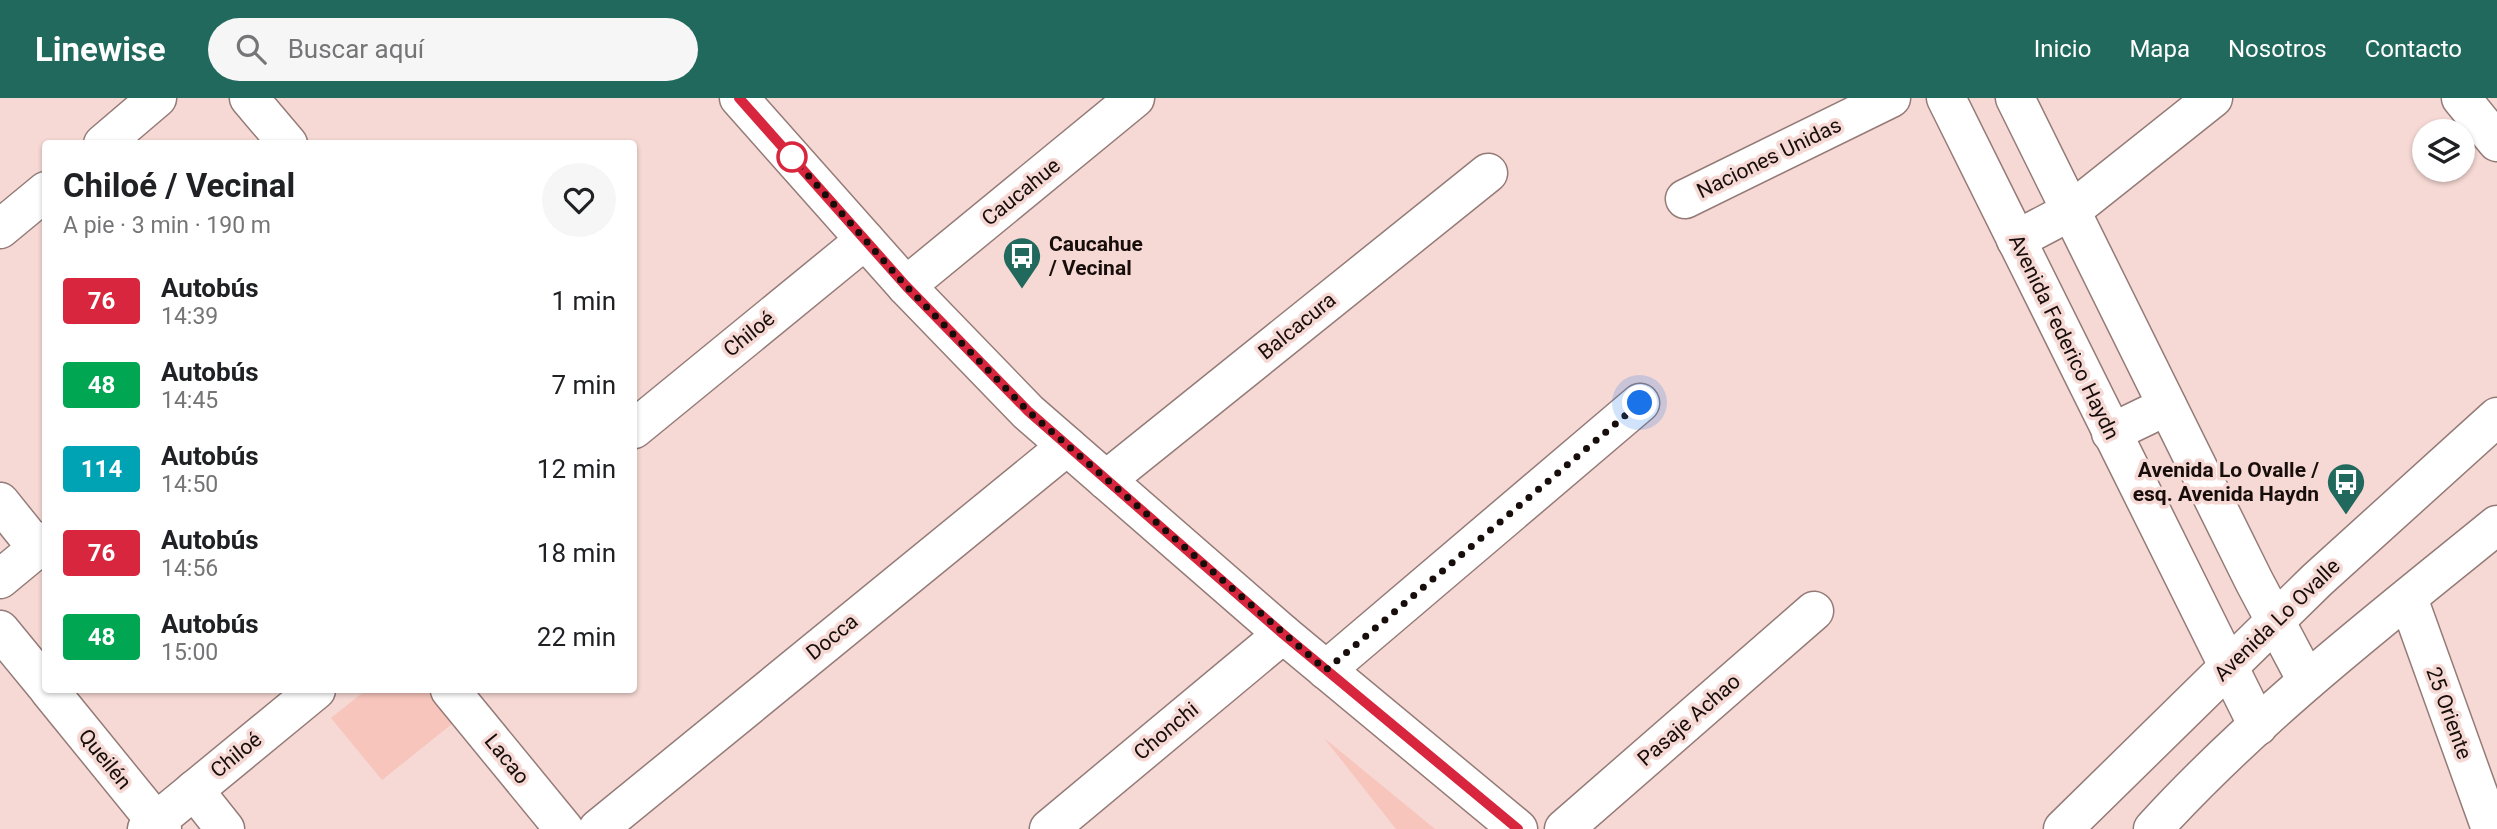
<!DOCTYPE html>
<html lang="es">
<head>
<meta charset="utf-8">
<style>
	:root { --surface:#fff; --page:#f6f6f6; --text:#202124; --muted:#757577; --accent:#22695d }
	body { margin:0; font-family:Roboto,sans-serif; background:var(--page); color:var(--text); height:100vh; display:flex; flex-direction:column; font-size:26px; white-space:nowrap }
	* { box-sizing:border-box; margin:0 }
	p { font-size:23px; color:var(--muted) }
	.icon { flex:none; width:38px; height:38px; fill:none; stroke:currentColor; stroke-width:2; stroke-linecap:round; stroke-linejoin:round }
	.map { position:relative; flex:1; overflow:hidden }
	.details { position:absolute; left:42px; top:42px; width:595px; height:553px; display:flex; flex-direction:column; background:var(--surface); border-radius:7px; box-shadow:0 2px 5px #0004 }
	.details>* { flex:none }
	.badge { padding:0 14px; border-radius:5px; font-size:24px; line-height:46px }
	.fabs { position:absolute; left:2412px; top:21px; display:grid; gap:14px }
	.fabs a { display:grid; place-items:center; width:63px; height:63px; border-radius:50%; background:var(--surface); box-shadow:0 2px 5px #0004; font-size:35px }
	.you { position:absolute; width:35px; height:35px; margin:-18px; border:5px solid #fff; border-radius:50%; background:#1a73e8; box-shadow:0 0 0 10px #1a73e833 }
	.map>.badge { position:absolute; translate:-50% -50%; box-shadow:0 0 0 4px #fff }
	.round { display:grid; place-items:center; flex:none; width:74px; height:74px; border-radius:37px; background:var(--page) }
	.headline { display:flex; align-items:center; justify-content:space-between; height:119px; padding:0 21px }
	h1 { font-size:33px; font-weight:700; line-height:52px }
	ul { padding:0; list-style:none }
	li { display:flex; align-items:center; gap:21px; height:84px; padding:0 21px }
	li div { flex:1 }
	li b { display:block; font-size:26px }
	li em { font-style:normal }
	li .badge { min-width:77px; font-weight:700; text-align:center }
	header { display:flex; align-items:center; gap:42px; box-sizing:border-box; height:98px; padding:0 35px; background:var(--accent); color:#fff }
	header strong { font-size:33px }
	nav { display:flex; gap:38px; margin-inline-start:auto; font-size:24px }
	.search { width:490px; height:63px; background:var(--page); display:flex; align-items:center; gap:18px; box-sizing:border-box; padding:0 24px; border-radius:38px; color:var(--muted); font-size:26px }
	.map>svg:first-child { display:block }
</style>
</head>
<body>
<header>
<strong>Linewise</strong>
<div class="search"><svg class="icon" aria-label="search" viewBox="0 0 24 24"><circle cx="10" cy="10" r="6"/><path d="M15 15l6 6"/></svg>Buscar aquí</div>
<nav><a>Inicio</a><a>Mapa</a><a>Nosotros</a><a>Contacto</a></nav>
</header>
<div class="map">
<svg width="2497" height="731" viewBox="0 0 2497 731">
	<rect width="100%" height="100%" fill="#f6d9d4"/>
	<g fill="#f7c5bc">
		<path d="M366 592H434L458 621 382 682 331 620Z"/>
		<path d="M1324 640 1435 731H1396Z"/>
	</g>
	<g fill="none" stroke-linecap="round" stroke-linejoin="round">
		<g stroke="#947b77" stroke-width="41">
			<g id="street">
				<path d="M249 0 288 46"/>
				<path d="M739 0 906 188 1028 314 1283 536 1518 731"/>
				<path d="M2461 0 2497 44"/>
				<path d="M103 46 157 0"/>
				<path d="M1685 101 1891 0"/>
				<path d="M0 131 46 93"/>
				<path d="M2016 142 2071 113 2213 0"/>
				<path d="M906 188 1135 0"/>
				<path d="M634 331 865 142"/>
				<path d="M1106 382 1488 75"/>
				<path d="M0 404 37 450"/>
				<path d="M0 481 46 443"/>
				<path d="M2408 500 2491 731"/>
				<path d="M0 532 46 588"/>
				<path d="M1326 572 1640 305"/>
				<path d="M49 592 162 731"/>
				<path d="M450 592 564 731"/>
				<path d="M194 692 225 731"/>
				<path d="M147 731 316 592"/>
				<path d="M598 731 1067 348"/>
				<path d="M1049 731 1283 536"/>
				<path d="M1564 731 1814 513"/>
			</g>
		</g>
		<g stroke="#947b77" stroke-width="41">
			<g id="secondary">
				<path d="M1946 0 2258 628"/>
				<path d="M2015 0 2254 483 2307 583"/>
				<path d="M2111 335 2167 308"/>
				<path d="M2063 731 2317 482 2497 319"/>
				<path d="M2153 731C2256 618 2379 523 2497 427"/>
			</g>
		</g>
		<use href="#street" stroke="#fff" stroke-width="38"/>
		<use href="#secondary" stroke="#fff" stroke-width="38"/>
	</g>
	<g fill="none" stroke-linecap="round" stroke-linejoin="round">
		<g stroke="#fff" stroke-width="16">
			<path id="line" d="M739 0 906 188 1028 313 1283 536 1518 731"/>
		</g>
		<use href="#line" stroke="#d7263d" stroke-width="10"/>
		<path stroke="#170e0c" stroke-width="7" stroke-dasharray="0 12.6" d="M792 59 906 188 1028 313 1326 572 1640 305"/>
	</g>
	<defs>
		<g id="bus-pin" transform="scale(2.0125)"><path d="M0 17L-7.5 6A9.5 9.5 0 1 1 7.5 6Z" fill="#22695d" stroke="#f6d9d4"/><path d="M-5-6H5V4H4V6H2V4H-2V6H-4V4H-5ZM-3.5-4V0h7V-4ZM-3.5 1.2v1.5H-2V1.2ZM2 1.2v1.5H3.5V1.2Z" fill="#fff"/></g>
	</defs>
	<g fill-rule="evenodd">
		<use href="#bus-pin" x="1022" y="158"/>
		<use href="#bus-pin" x="2346" y="384"/>
	</g>
	<circle fill="#fff" stroke="#d7263d" stroke-width="3.5" cx="792" cy="59" r="14"/>
	<g text-anchor="middle" stroke-width="7" stroke-linejoin="round" paint-order="stroke">
		<g font-size="21" fill="#170e0c" stroke="#f6d9d4">
			<text transform="translate(1769 60) rotate(-26)" y="7">Naciones Unidas</text>
			<text transform="translate(1021 94) rotate(-39)" y="7">Caucahue</text>
			<text transform="translate(1297 228) rotate(-39)" y="7">Balcacura</text>
			<text transform="translate(749 236) rotate(-39)" y="7">Chiloé</text>
			<text transform="translate(2064 239) rotate(64)" y="7">Avenida Federico Haydn</text>
			<text transform="translate(2277 522) rotate(-44)" y="7">Avenida Lo Ovalle</text>
			<text transform="translate(832 539) rotate(-39)" y="7">Docca</text>
			<text transform="translate(2449 615) rotate(70)" y="7">25 Oriente</text>
			<text transform="translate(1689 622) rotate(-41)" y="7">Pasaje Achao</text>
			<text transform="translate(1166 633) rotate(-40)" y="7">Chonchi</text>
			<text transform="translate(236 657) rotate(-39)" y="7">Chiloé</text>
			<text transform="translate(105 661) rotate(51)" y="7">Queilén</text>
			<text transform="translate(507 661) rotate(51)" y="7">Lacao</text>
		</g>
		<g font-size="21" font-weight="bold" fill="#170e0c" stroke="#f6d9d4" text-anchor="start">
			<text x="1049" y="153">Caucahue<tspan x="1049" dy="24">/ Vecinal</tspan></text>
			<text x="2319" y="379" text-anchor="end">Avenida Lo Ovalle /<tspan x="2319" dy="24">esq. Avenida Haydn</tspan></text>
		</g>
	</g>
</svg>
<div class="fabs">
<a><svg class="icon" aria-label="layers" viewBox="0 0 24 24"><path d="M12 4l9 5-9 5-9-5zM3 14l9 5 9-5"/></svg></a>
</div>
<div class="you" style="left:1640px;top:305px"></div>
<section class="details">
<div class="headline"><div><h1>Chiloé / Vecinal</h1><p>A pie · 3 min · 190 m</p></div><a class="round"><svg class="icon" aria-label="heart" viewBox="0 0 24 24"><path d="M12 20l-8-8c-3-5 5-10 8-4 3-6 11-1 8 4z"/></svg></a></div>
<ul>
<li><span class="badge" style="background:#d7263d;color:#fff">76</span><div><b>Autobús</b><p>14:39</p></div><em>1 min</em></li>
<li><span class="badge" style="background:#00a651;color:#fff">48</span><div><b>Autobús</b><p>14:45</p></div><em>7 min</em></li>
<li><span class="badge" style="background:#00a3b4;color:#fff">114</span><div><b>Autobús</b><p>14:50</p></div><em>12 min</em></li>
<li><span class="badge" style="background:#d7263d;color:#fff">76</span><div><b>Autobús</b><p>14:56</p></div><em>18 min</em></li>
<li><span class="badge" style="background:#00a651;color:#fff">48</span><div><b>Autobús</b><p>15:00</p></div><em>22 min</em></li>
</ul>
</section>
</div>
</body>
</html>
